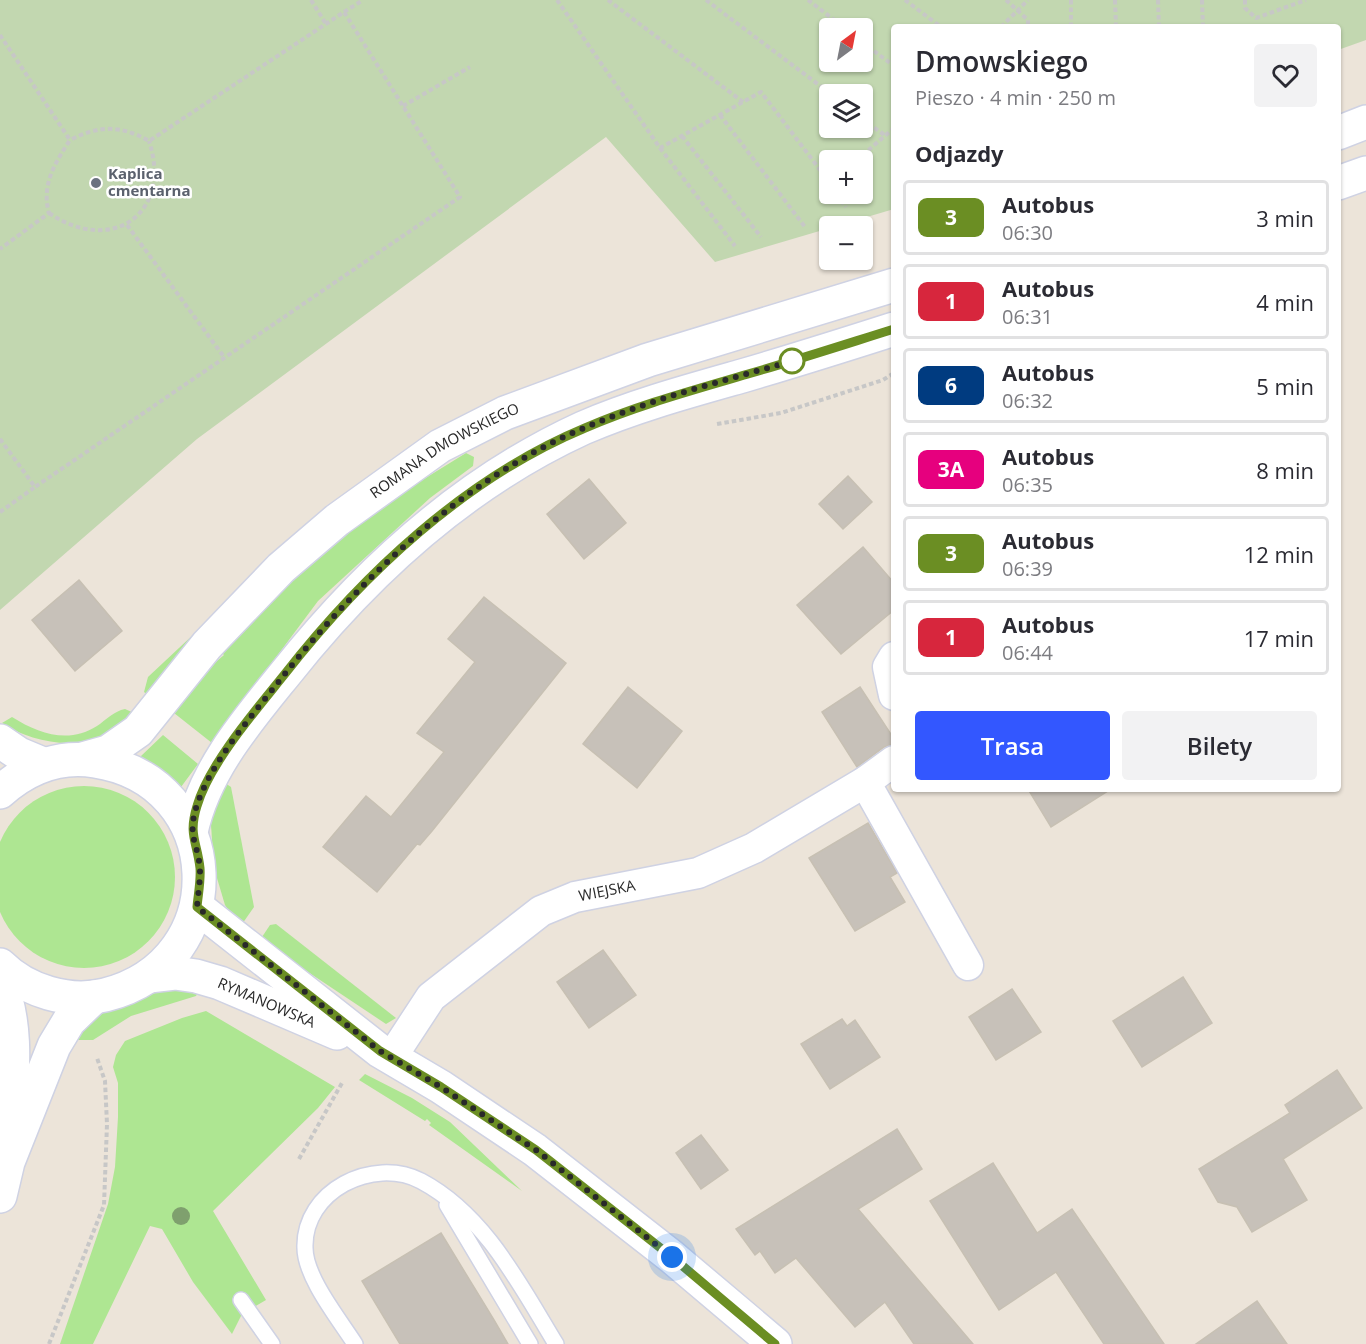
<!DOCTYPE html>
<html lang="pl">
<head>
<meta charset="utf-8">
<style>
	:root { --surface:#fff; --page:#f2f2f3; --text:#2b2b33; --muted:#7c7c81; --line:#e1e1e2; --accent:#3357ff }
	body { margin:0; font-family:"Open Sans",sans-serif; background:var(--page); color:var(--text); height:100vh; display:flex; flex-direction:column; font-size:22px; white-space:nowrap }
	* { box-sizing:border-box; margin:0 }
	p { font-size:20px; color:var(--muted) }
	.icon { flex:none; width:33px; height:33px; fill:none; stroke:currentColor; stroke-width:2; stroke-linecap:round; stroke-linejoin:round }
	.map { position:relative; flex:1; overflow:hidden }
	.sheet { position:absolute; left:891px; top:24px; width:450px; height:768px; display:flex; flex-direction:column; background:var(--surface); border-radius:6px; box-shadow:0 2px 4px #0004 }
	.sheet>* { flex:none }
	.badge { padding:0 12px; border-radius:9px; font-size:21px; line-height:39px }
	.needle { width:39px; rotate:32deg }
	.controls { position:absolute; left:819px; top:18px; display:grid; gap:12px }
	.controls a { display:grid; place-items:center; width:54px; height:54px; border-radius:6px; background:var(--surface); box-shadow:0 2px 4px #0004; font-size:30px }
	.you { position:absolute; width:30px; height:30px; margin:-15px; border:4px solid #fff; border-radius:50%; background:#1a73e8; box-shadow:0 0 0 9px #1a73e833 }
	.map>.badge { position:absolute; translate:-50% -50%; box-shadow:0 0 0 3px #fff }
	h2 { padding:0 24px; font-size:22px; line-height:54px }
	.round { display:grid; place-items:center; flex:none; width:63px; height:63px; border-radius:6px; background:var(--page) }
	.overview { display:flex; align-items:center; justify-content:space-between; height:102px; padding:0 24px }
	h1 { font-size:28px; font-weight:600; line-height:45px }
	.action { display:flex; gap:12px; margin-top:auto; padding:12px 24px }
	.action a { flex:1; height:69px; border-radius:6px; background:var(--accent); color:#fff; font-size:24px; font-weight:600; line-height:69px; text-align:center }
	.action a+a { background:var(--page); color:var(--text) }
	ul { padding:0; list-style:none }
	li { display:flex; align-items:center; gap:18px; height:75px; margin:0 12px 9px; padding:0 12px; border:3px solid var(--line); border-radius:6px }
	li div { flex:1 }
	li b { display:block; font-size:22px }
	li em { font-style:normal }
	li .badge { min-width:66px; font-weight:700; text-align:center }
	.map>svg:first-child { display:block }
</style>
</head>
<body>
<div class="map">
<svg width="1366" height="1344" viewBox="0 0 1366 1344">
	<rect width="100%" height="100%" fill="#ece4d9"/>
	<g fill="#aee692">
		<path d="M466 453 474 457 473 466 430 498 318 601 212 743 174 713 204 672 224 655 221 652C266 604 312 547 371 517L369 513Z"/>
		<path d="M211 618 148 695 144 692 148 677Z"/>
		<path d="M125 709 134 713C127 719 120 726 112 731 82 752 31 743 2 723L12 717C39 734 69 744 97 726 106 720 114 711 125 709Z"/>
		<path d="M163 735 198 764 181 787 157 766 140 757Z"/>
		<path d="M225 783 231 787 254 907 240 927 225 905 214 868 211 825 213 812Z"/>
		<circle cx="84" cy="877" r="91"/>
		<path d="M276 924 396 1018 386 1024 260 940 270 925Z"/>
		<path d="M169 987 199 991 196 996 131 1016 93 1040H75L98 1013Z"/>
		<path d="M206 1011 335 1087 318 1108 213 1211 266 1300 242 1314 232 1334 193 1282 162 1229 150 1226 93 1344H60L108 1204 115 1167 118 1117V1083L113 1067 116 1055 125 1041 182 1018Z"/>
		<path d="M365 1074 412 1098 450 1122 522 1191 429 1125 431 1123 427 1119 425 1121 359 1080Z"/>
	</g>
	<path fill="#c2d7b0" fill-rule="evenodd" d="M0 0H1366V40L1338 50V27H894V209L715 262 606 137 197 439 0 610ZM830 28H862V62H830ZM830 94H862V128H830ZM830 160H862V194H830Z"/>
	<g fill="#c7c1b9" stroke="#c7c0b3" stroke-width="1.5">
		<path d="M848 476 872 502 843 529 819 504Z"/>
		<path d="M589 479 626 523 584 559 547 514Z"/>
		<path d="M863 547 894 583V610L841 654 797 605Z"/>
		<path d="M79 580 122 631 75 671 32 620Z"/>
		<path d="M484 597 566 663 432 831 420 845 417 844 377 892 323 847 366 796 391 817 444 752 417 733 475 662 448 639Z"/>
		<path d="M628 687 682 731 637 788 583 744Z"/>
		<path d="M860 687 894 739V744L884 747 857 767 822 712Z"/>
		<path d="M1028 789H1111L1051 827Z"/>
		<path d="M868 823 897 873 890 877 905 902 855 931 809 858Z"/>
		<path d="M603 950 636 995 589 1028 557 982Z"/>
		<path d="M1183 977 1212 1023 1142 1067 1113 1021Z"/>
		<path d="M1012 989 1041 1032 996 1060 969 1017Z"/>
		<path d="M842 1019 847 1026 855 1020 880 1057 830 1089 801 1044Z"/>
		<path d="M1337 1070 1362 1108 1283 1159 1307 1200 1252 1232 1237 1207 1218 1202 1199 1169 1290 1113 1285 1105Z"/>
		<path d="M897 1129 922 1169 858 1209 973 1344H914L885 1302 855 1327 796 1258 775 1273 760 1251 755 1255 736 1229Z"/>
		<path d="M701 1135 728 1170 701 1189 676 1153Z"/>
		<path d="M993 1163 1037 1233 1072 1209 1164 1344H1104L1056 1272 999 1310 930 1201Z"/>
		<path d="M441 1233 494 1320 508 1344H400L362 1281Z"/>
		<path d="M1257 1301 1287 1344H1196Z"/>
	</g>
	<g fill="none" stroke-linecap="round" stroke-linejoin="round">
		<g stroke="#cfd2e3" stroke-width="18">
			<g id="lane">
				<path d="M447 1205 530 1344"/>
				<path d="M241 1300 272 1344"/>
				<path d="M355 1344C339 1319 305 1277 305 1248 303 1191 373 1156 421 1181 485 1215 520 1285 556 1344"/>
			</g>
		</g>
		<g stroke="#cfd2e3" stroke-width="33">
			<g id="street">
				<path d="M894 657 888 667 894 695"/>
				<path d="M865 782 968 965"/>
				<path id="s1" d="M391 1058 431 997 541 911 575 897 698 873 754 848 865 782 894 761"/>
			</g>
		</g>
		<g stroke="#cfd2e3" stroke-width="36">
			<g id="secondary">
				<path d="M1338 133 1366 122"/>
				<path d="M1338 183 1366 173"/>
				<path d="M0 741 19 754 43 764"/>
				<path id="s2" d="M83 759 108 752 138 731 207 645 281 568 337 520 440 446 505 413 648 360 894 285"/>
				<path d="M0 792C27 768 58 755 95 761 228 781 236 962 105 995 69 1004 26 991 0 965"/>
				<path d="M191 832C204 771 246 722 285 674 365 573 465 482 583 428 634 406 689 391 742 376 793 361 844 345 894 329"/>
				<path d="M197 907 380 1051 441 1087 535 1150 672 1257 775 1344"/>
				<path id="s3" d="M149 976 175 973 196 976 220 983 337 1033"/>
				<path d="M0 982C21 1031 10 1090 9 1142"/>
				<path d="M0 1196 8 1162 54 1046 69 1021 94 997"/>
			</g>
		</g>
		<g stroke="#c7c7c7" stroke-width="4" stroke-dasharray="4.5 3" stroke-linecap="butt">
			<path d="M311 0 326 24"/>
			<path d="M557 0 660 148 761 92 830 183"/>
			<path d="M608 0 743 102"/>
			<path d="M706 0 831 94"/>
			<path d="M808 0 845 28"/>
			<path d="M905 0 941 27"/>
			<path d="M1006 0 1028 20V27"/>
			<path d="M1071 0V27"/>
			<path d="M1115 0 1116 27"/>
			<path d="M1158 0 1159 27"/>
			<path d="M1202 0 1203 27"/>
			<path d="M1245 0V8L1256 18 1306 0"/>
			<path d="M344 12 363 0"/>
			<path d="M1001 27 1028 0"/>
			<path d="M0 35 70 140C55 163 41 185 49 213L0 249"/>
			<path d="M862 42 894 66"/>
			<path d="M403 106 470 67"/>
			<path d="M720 115 805 227"/>
			<path d="M862 119 886 136"/>
			<path d="M682 136 761 237"/>
			<path d="M660 148 735 246"/>
			<path d="M857 160 894 128"/>
			<path d="M837 194 846 207"/>
			<path d="M49 213C112 256 173 213 149 141"/>
			<path d="M127 225 224 357"/>
			<path d="M717 424 781 413 883 380 894 373"/>
			<path d="M0 439 35 487 460 197 344 12 149 141C121 125 99 125 70 140"/>
			<path d="M0 512 35 487"/>
			<path d="M299 1159 342 1083"/>
			<path d="M49 1344 104 1205 107 1124 105 1081 97 1058"/>
		</g>
		<use href="#lane" stroke="#fff" stroke-width="15"/>
		<use href="#street" stroke="#fff" stroke-width="30"/>
		<use href="#secondary" stroke="#fff" stroke-width="33"/>
	</g>
	<circle fill="#7fa06e" cx="181" cy="1216" r="9"/>
	<g fill="none" stroke-linecap="round" stroke-linejoin="round">
		<g stroke="#fff" stroke-width="14">
			<path id="line" d="M775 1344 672 1257 536 1150 441 1087 380 1051 197 907C198 895 201 881 200 868 197 841 188 835 197 806 209 764 256 710 284 675 363 574 465 478 585 428 638 405 694 390 748 374 797 360 846 344 894 329"/>
		</g>
		<use href="#line" stroke="#6b8e23" stroke-width="9"/>
		<path stroke="#292929" stroke-width="6" stroke-dasharray="0 10.8" d="M672 1257 536 1150 441 1087 380 1051 197 907C198 895 200 883 200 871 199 843 186 838 197 805 211 762 252 716 280 680 361 578 463 479 584 428 651 399 723 381 792 361"/>
	</g>
	<circle fill="#6b7280" stroke="#fff" stroke-width="2" cx="96" cy="183" r="6"/>
	<circle fill="#fff" stroke="#6b8e23" stroke-width="3" cx="792" cy="361" r="12"/>
	<g text-anchor="middle" stroke-width="5" stroke-linejoin="round" paint-order="stroke">
		<g font-size="15" font-weight="bold" fill="#5b616d" stroke="#fff" text-anchor="start">
			<text x="108" y="179">Kaplica<tspan x="108" dy="17">cmentarna</tspan></text>
		</g>
		<g font-size="15" fill="#292929" stroke="#fff">
			<text dy="5" stroke="none"><textPath href="#s2" startOffset="482">ROMANA DMOWSKIEGO</textPath></text>
			<text dy="5" stroke="none"><textPath href="#s1" startOffset="282">WIEJSKA</textPath></text>
			<text dy="5" stroke="none"><textPath href="#s3" startOffset="123">RYMANOWSKA</textPath></text>
		</g>
	</g>
</svg>
<div class="controls">
<a><svg class="needle" viewBox="-14 -14 28 28"><path d="M0-13l5 13h-10z" fill="#e53935"/><path d="M0 13l5-13h-10z" fill="#7c7c81"/></svg></a>
<a><svg class="icon" aria-label="layers" viewBox="0 0 24 24"><path d="M12 4l9 5-9 5-9-5zM3 14l9 5 9-5"/></svg></a>
<a>+</a>
<a>−</a>
</div>
<div class="you" style="left:672px;top:1257px"></div>
<section class="sheet">
<div class="overview"><div><h1>Dmowskiego</h1><p>Pieszo · 4 min · 250 m</p></div><a class="round"><svg class="icon" aria-label="heart" viewBox="0 0 24 24"><path d="M12 20l-8-8c-3-5 5-10 8-4 3-6 11-1 8 4z"/></svg></a></div>
<h2>Odjazdy</h2>
<ul>
<li><span class="badge" style="background:#6b8e23;color:#fff">3</span><div><b>Autobus</b><p>06:30</p></div><em>3 min</em></li>
<li><span class="badge" style="background:#d7263d;color:#fff">1</span><div><b>Autobus</b><p>06:31</p></div><em>4 min</em></li>
<li><span class="badge" style="background:#003b80;color:#fff">6</span><div><b>Autobus</b><p>06:32</p></div><em>5 min</em></li>
<li><span class="badge" style="background:#e6007e;color:#fff">3A</span><div><b>Autobus</b><p>06:35</p></div><em>8 min</em></li>
<li><span class="badge" style="background:#6b8e23;color:#fff">3</span><div><b>Autobus</b><p>06:39</p></div><em>12 min</em></li>
<li><span class="badge" style="background:#d7263d;color:#fff">1</span><div><b>Autobus</b><p>06:44</p></div><em>17 min</em></li>
</ul>
<div class="action"><a>Trasa</a><a>Bilety</a></div>
</section>
</div>
</body>
</html>
